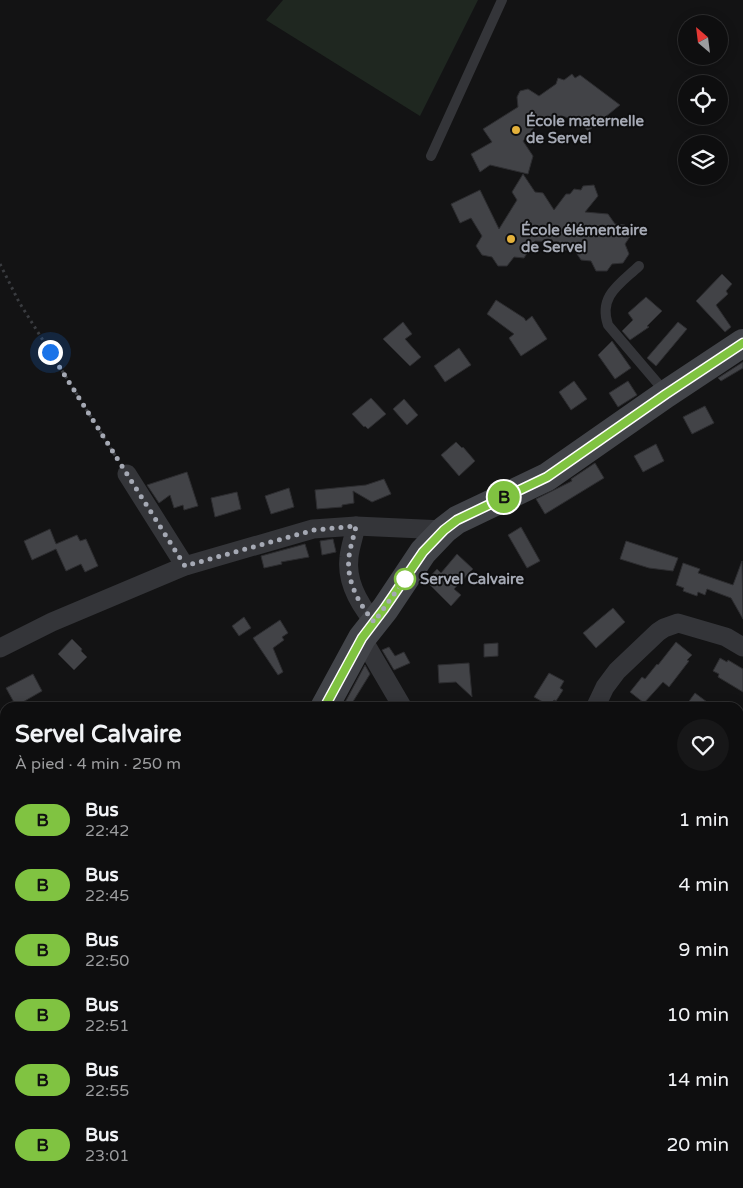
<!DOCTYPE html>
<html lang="fr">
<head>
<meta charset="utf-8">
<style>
	:root { --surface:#0e0e0f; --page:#171718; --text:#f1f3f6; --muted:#9b9c9e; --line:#2e2e2f }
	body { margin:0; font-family:"Varela Round",sans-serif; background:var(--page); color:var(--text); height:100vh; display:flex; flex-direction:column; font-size:19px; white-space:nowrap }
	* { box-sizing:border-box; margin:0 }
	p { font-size:16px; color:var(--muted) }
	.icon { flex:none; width:28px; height:28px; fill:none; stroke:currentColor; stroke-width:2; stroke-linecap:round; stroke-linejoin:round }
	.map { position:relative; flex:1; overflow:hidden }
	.side { position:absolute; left:0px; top:702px; width:744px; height:486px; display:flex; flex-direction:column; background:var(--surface); border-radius:15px 15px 0 0; box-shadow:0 2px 12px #0003,0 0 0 1px var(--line) }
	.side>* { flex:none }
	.badge { padding:0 10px; border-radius:16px; font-size:18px; line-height:32px }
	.needle { width:32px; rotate:332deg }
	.buttons { position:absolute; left:678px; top:15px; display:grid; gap:10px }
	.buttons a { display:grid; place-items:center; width:50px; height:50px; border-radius:50%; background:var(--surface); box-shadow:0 2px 12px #0003,0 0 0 1px var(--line); font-size:25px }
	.you { position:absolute; width:25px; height:25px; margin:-12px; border:4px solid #fff; border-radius:50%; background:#1a73e8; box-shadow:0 0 0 8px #1a73e833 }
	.map>.badge { position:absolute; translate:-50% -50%; box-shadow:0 0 0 2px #fff }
	.round { display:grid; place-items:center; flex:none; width:52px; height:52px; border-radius:26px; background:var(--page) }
	.headline { display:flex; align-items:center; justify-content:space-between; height:85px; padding:0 15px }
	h1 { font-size:24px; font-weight:700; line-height:38px }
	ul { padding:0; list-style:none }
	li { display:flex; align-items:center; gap:15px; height:65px; padding:0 15px }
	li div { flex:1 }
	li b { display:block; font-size:19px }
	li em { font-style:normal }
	li .badge { min-width:55px; font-weight:700; text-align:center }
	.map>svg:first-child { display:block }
</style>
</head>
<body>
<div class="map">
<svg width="743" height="1188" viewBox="0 0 743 1188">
	<rect width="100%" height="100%" fill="#131314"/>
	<path fill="#1f2720" d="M283 0H478L420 116 266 20Z"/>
	<g fill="#424347" stroke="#2d2d30">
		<path d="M572 74 575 78 580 75 620 105 588 131 578 121 562 116 553 117 540 121 523 141 533 156 528 174 490 165 480 172 471 154 492 142 483 129 518 107 517 97 520 91 528 89 539 96 556 84 558 78 564 80Z"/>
		<path d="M523 174 535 192 543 193 554 210 566 194H570L574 189 581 190 583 186 594 185 598 196 585 212 608 214 615 224 625 225 631 235 625 244 629 254 623 263 612 264 607 271H596L591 261 581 260 575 251 564 250 559 242 535 241 524 258 514 257 507 266H498L492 257 482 255 476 246 482 236 471 218 460 223 451 204 480 190 499 229 517 200 512 192Z"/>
		<path d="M722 274 732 284 726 291 728 294 716 305 731 327 725 332 696 301Z"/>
		<path d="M646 297 662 311 647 326 649 327 630 340 622 331 633 320 628 313Z"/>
		<path d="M496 300 524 318 526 321 532 316 547 339 521 356 509 338 514 334 487 314Z"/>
		<path d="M403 322 412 334 405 339 421 357 410 366 383 339Z"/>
		<path d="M678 322 687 329 656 366 647 358Z"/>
		<path d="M612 341 631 368 615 379 598 355Z"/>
		<path d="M459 348 471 365 445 382 434 366Z"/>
		<path d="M743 362V368L721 381 718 378Z"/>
		<path d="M574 381 587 399 571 410 559 392Z"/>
		<path d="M628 381 637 395 618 407 609 393Z"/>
		<path d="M371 398 386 414 368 429 365 426 364 427 352 414Z"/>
		<path d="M404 399 418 415 407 425 393 409Z"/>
		<path d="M705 406 714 423 692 434 683 417Z"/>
		<path d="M456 442 462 448 463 447 475 461 459 476 441 455Z"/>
		<path d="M656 444 664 461 643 472 634 456Z"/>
		<path d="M595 463 604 478 545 514 536 499 572 481 571 479Z"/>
		<path d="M187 472 198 506 184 510 183 505 174 508 170 495 159 503 147 485Z"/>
		<path d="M384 479 391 494 372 502 353 491 354 503 342 505V507L317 509 315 490 366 485Z"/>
		<path d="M289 488 294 507 271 514 265 496Z"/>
		<path d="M237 492 241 509 215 517 211 498Z"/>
		<path d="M521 527 540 561 527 568 508 535Z"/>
		<path d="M50 529 56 544 77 535 80 541 86 539 98 566 85 572 81 564 66 571 56 549 32 560 24 541Z"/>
		<path d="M333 539 336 552 322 555 320 541Z"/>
		<path d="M626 541 678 558 673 571 649 568 620 559Z"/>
		<path d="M305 544 309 557 281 562 282 564 264 568 261 556Z"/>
		<path d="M457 554 473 569 454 589 461 595 451 606 426 581 437 569 441 573Z"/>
		<path d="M742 561 743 619 731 598 707 589 705 595 698 592 697 596 683 591 684 588 676 585 683 563 700 569 698 573 733 585Z"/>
		<path d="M613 608 625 622 596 648 583 633Z"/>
		<path d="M244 617 251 628 239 636 232 626Z"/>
		<path d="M280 620 288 633 282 637 284 640 273 648 283 672 278 675 253 638Z"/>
		<path d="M72 639 82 649 81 651 87 657 74 670 58 654Z"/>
		<path d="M676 642 692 655 687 660 689 661 669 687 663 682 644 703 630 692 642 677 645 679 657 664 658 665Z"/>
		<path d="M498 643V656L484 657V644Z"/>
		<path d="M389 647 395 656 404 652 410 663 394 670 382 650Z"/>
		<path d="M720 658 727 662 728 660 743 669V692L718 677 719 674 713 671Z"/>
		<path d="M469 663 472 697 456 682 439 683 438 665Z"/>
		<path d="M365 665 370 674 349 708H342Z"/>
		<path d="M549 673 564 681 560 688 563 690 556 701 554 700 550 706 534 697Z"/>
		<path d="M33 674 42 691 16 706 6 688Z"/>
		<path d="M695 693 715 708H684Z"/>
	</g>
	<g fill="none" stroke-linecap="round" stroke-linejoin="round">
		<path stroke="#3a3c40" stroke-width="3" stroke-dasharray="2.5 4" stroke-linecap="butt" d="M0 264 19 302 118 460"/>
		<g stroke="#343539" stroke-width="10">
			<path d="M431 156 502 0"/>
			<path d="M639 266C620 284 598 296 608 325L666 393"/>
		</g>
		<g stroke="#343539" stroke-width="19">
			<path d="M127 474 185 566"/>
			<path d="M356 526C354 536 350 547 349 557 346 581 359 604 374 622"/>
			<path d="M362 638 403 708"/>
			<path d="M0 648 52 622 185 566 313 529 356 526 444 530"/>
			<path d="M595 708 605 687 617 671 658 632 664 628 678 623 726 637 743 647"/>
			<path d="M739 812 743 811"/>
			<path d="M739 1049 743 1068"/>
			<path d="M471 1184 479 1188"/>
		</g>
		<g stroke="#424449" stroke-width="28">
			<path d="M324 708 362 638 385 609 423 552 444 530 457 520 547 477 666 394 743 343"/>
			<path d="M0 959 5 957"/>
		</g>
	</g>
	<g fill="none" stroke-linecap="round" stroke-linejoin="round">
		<g stroke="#fff" stroke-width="11">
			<path id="line" d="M324 708 362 638 384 609 423 552 444 530 457 520 547 477 666 394 743 343"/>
		</g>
		<use href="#line" stroke="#80c341" stroke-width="8"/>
		<path stroke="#a5a9b4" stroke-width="5" stroke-dasharray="0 9" d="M50 352 185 566 314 530 356 526C354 536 350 547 349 557 346 581 359 604 374 622L405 579"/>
	</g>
	<g fill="#e4b13b" stroke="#0e0e0f" stroke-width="2">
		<circle cx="516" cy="130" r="5"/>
		<circle cx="511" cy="239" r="5"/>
	</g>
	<circle fill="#fff" stroke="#80c341" stroke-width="2.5" cx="405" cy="579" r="10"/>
	<g text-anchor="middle" stroke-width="4" stroke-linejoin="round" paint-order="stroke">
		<g font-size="15" font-weight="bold" fill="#a5a9b4" stroke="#0e0e0f" text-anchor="start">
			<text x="526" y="126">École maternelle<tspan x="526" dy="17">de Servel</tspan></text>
			<text x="521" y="235">École élémentaire<tspan x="521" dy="17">de Servel</tspan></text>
		</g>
		<g font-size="15" font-weight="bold" fill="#a5a9b4" stroke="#0e0e0f" text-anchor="start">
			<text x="420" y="584">Servel Calvaire</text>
		</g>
	</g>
</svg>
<div class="buttons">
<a><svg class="needle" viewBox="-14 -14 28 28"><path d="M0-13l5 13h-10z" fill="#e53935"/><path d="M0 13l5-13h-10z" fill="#9b9c9e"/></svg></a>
<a><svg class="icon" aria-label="locate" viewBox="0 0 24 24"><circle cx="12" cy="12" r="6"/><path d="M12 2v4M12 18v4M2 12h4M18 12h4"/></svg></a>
<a><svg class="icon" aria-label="layers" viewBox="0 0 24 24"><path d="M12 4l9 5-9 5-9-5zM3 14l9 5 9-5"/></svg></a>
</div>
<div class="you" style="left:50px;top:352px"></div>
<b class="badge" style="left:504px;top:497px;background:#80c341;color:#111">B</b>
<section class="side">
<div class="headline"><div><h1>Servel Calvaire</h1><p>À pied · 4 min · 250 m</p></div><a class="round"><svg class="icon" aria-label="heart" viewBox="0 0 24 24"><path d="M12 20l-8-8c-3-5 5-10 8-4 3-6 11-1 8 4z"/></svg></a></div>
<ul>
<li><span class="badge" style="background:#80c341;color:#111">B</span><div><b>Bus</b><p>22:42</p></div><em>1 min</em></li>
<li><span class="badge" style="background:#80c341;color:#111">B</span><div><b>Bus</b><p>22:45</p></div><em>4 min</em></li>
<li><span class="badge" style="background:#80c341;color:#111">B</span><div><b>Bus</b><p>22:50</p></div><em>9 min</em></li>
<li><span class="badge" style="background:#80c341;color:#111">B</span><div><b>Bus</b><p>22:51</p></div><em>10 min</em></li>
<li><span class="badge" style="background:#80c341;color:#111">B</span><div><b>Bus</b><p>22:55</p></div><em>14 min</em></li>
<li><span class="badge" style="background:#80c341;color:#111">B</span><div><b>Bus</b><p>23:01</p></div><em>20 min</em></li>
</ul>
</section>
</div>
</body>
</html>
